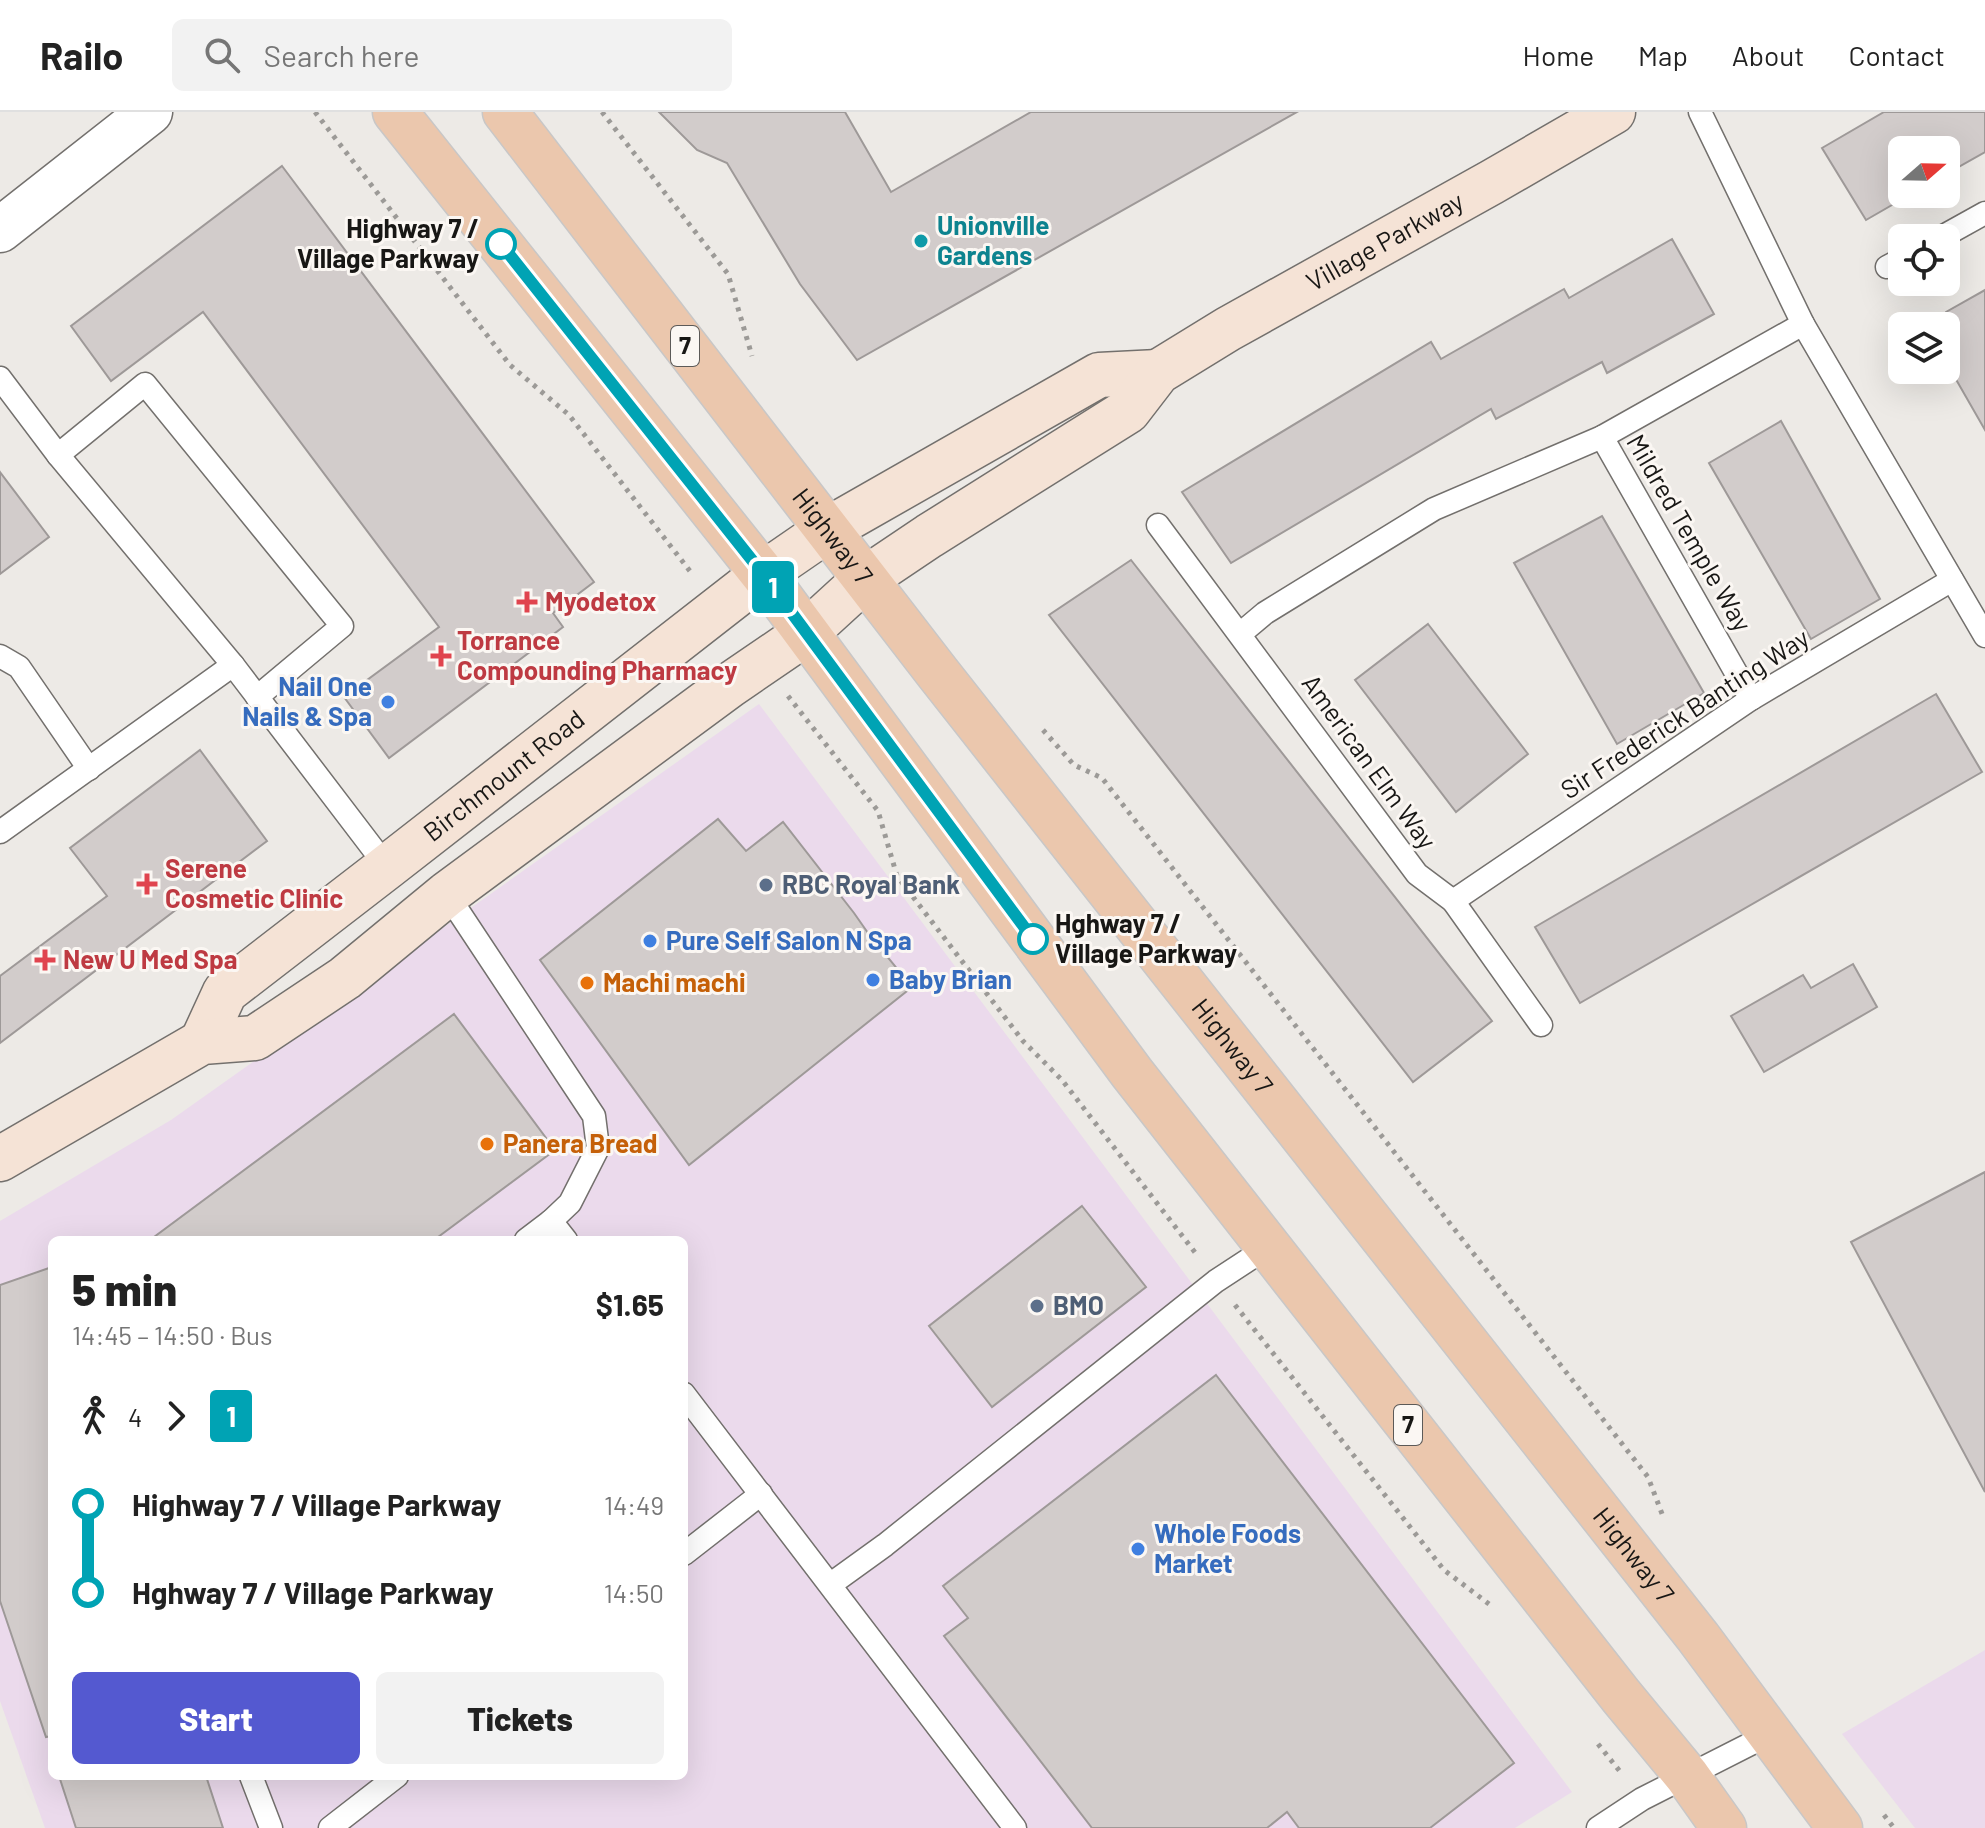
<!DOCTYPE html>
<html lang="en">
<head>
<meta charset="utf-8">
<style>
	:root { --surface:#fff; --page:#f2f2f2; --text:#222; --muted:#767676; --line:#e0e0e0; --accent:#5459d0 }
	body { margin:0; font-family:Barlow,sans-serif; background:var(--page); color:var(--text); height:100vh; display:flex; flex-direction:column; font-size:30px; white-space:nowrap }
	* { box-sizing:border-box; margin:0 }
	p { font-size:26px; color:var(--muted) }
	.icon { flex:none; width:44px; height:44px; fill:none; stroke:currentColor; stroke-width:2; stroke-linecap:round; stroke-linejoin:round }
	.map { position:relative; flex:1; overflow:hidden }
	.panel { position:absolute; left:48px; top:1124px; width:640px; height:544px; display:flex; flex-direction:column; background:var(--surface); border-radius:12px; box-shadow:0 8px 32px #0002 }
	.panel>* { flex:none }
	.badge { padding:0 16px; border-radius:6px; font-size:28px; line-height:52px }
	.needle { width:52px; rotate:70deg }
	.buttons { position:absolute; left:1888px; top:24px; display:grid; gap:16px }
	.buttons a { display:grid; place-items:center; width:72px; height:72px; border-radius:12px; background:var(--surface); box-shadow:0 8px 32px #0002; font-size:40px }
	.map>.badge { position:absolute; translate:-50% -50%; box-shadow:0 0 0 4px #fff }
	.legs { display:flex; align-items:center; gap:12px; height:88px; padding:0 24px; font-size:26px }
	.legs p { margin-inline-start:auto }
	.headline { display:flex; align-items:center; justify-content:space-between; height:136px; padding:0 24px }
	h1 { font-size:44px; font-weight:800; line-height:60px }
	.cta { display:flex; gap:16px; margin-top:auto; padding:16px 24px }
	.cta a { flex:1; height:92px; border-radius:12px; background:var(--accent); color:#fff; font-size:32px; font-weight:800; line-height:92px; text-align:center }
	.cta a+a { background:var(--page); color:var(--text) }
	ul { padding:0 24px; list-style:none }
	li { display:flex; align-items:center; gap:28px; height:88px; font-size:30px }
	li i { display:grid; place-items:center; width:12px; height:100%; margin:0 10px; background:currentColor }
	li i::after { content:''; width:20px; height:20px; margin:-10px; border:6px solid; border-radius:50%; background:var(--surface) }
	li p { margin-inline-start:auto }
	li:first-child i { background:linear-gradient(#0000 50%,currentColor 0) }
	li:last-child i { background:linear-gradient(currentColor 50%,#0000 0) }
	header { display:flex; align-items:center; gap:48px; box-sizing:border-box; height:112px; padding:0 40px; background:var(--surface); border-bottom:2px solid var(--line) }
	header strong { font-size:38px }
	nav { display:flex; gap:44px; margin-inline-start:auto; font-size:28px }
	.search { width:560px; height:72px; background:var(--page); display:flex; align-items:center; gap:20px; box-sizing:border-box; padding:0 28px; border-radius:12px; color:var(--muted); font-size:30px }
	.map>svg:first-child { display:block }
</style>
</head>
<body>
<header>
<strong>Railo</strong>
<div class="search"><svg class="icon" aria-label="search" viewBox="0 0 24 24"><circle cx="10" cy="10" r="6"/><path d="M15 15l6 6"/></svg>Search here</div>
<nav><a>Home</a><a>Map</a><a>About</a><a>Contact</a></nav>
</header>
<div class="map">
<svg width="1985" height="1716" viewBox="0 0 1985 1716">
	<rect width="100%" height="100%" fill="#edeae6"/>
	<g fill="#ebdaec" fill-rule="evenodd">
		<path d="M759 592 1572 1680 1515 1716H45L0 1589V1109L171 1008ZM52 1128H684V1664H52Z"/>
		<path d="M1985 1538V1716H1915L1842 1622Z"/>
	</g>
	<g fill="#d2cccb" stroke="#9e9998" stroke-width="2">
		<path d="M659 0H845L891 80 1031 0H1297L857 248 800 172 727 51 697 38Z"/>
		<path d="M1884 0H1985V40L1946 62V38H1902V82H1911L1866 108 1822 36Z"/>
		<path d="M282 54 594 470 553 501 563 515 389 646 344 585 439 515 203 200 111 269 71 214Z"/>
		<path d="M1672 127 1714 202 1607 261 1602 250 1496 307 1491 297 1231 451 1182 380 1431 230 1441 247 1564 177 1569 186Z"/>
		<path d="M1985 178V318L1946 250V200Z"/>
		<path d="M1781 309 1880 487 1811 527 1709 351Z"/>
		<path d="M0 360 49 425 0 462Z"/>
		<path d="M1602 404 1704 581 1617 632 1514 451Z"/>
		<path d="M1131 448 1492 909 1413 970 1049 503Z"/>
		<path d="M1428 512 1528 642 1456 700 1355 568Z"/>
		<path d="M1936 582 1982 660 1580 891 1535 815Z"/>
		<path d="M200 638 267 729 0 931V864L107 784 70 736Z"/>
		<path d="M718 707 746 739 783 710 854 801 868 821 912 875 689 1053 540 848Z"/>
		<path d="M1853 852 1877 895 1764 960 1731 904 1803 863 1811 876Z"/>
		<path d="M454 902 555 1038 434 1128H150Z"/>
		<path d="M1985 1060V1380L1851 1130Z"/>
		<path d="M1082 1094 1146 1175 992 1295 929 1214Z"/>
		<path d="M52 1155V1624L46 1625 0 1489V1173Z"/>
		<path d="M1216 1263 1514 1651 1430 1716H1299L1287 1700 1267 1716H1092L944 1524 968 1506 943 1474Z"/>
		<path d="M59 1664H206L223 1716H76Z"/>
	</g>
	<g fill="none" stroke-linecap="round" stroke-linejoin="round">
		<g stroke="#73706d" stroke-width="25">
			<g id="service">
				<path d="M1700 0 1803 212 1985 524"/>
				<path d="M1940 126 1985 101"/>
				<path d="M1887 155 1902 147"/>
				<path d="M0 266 58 343 233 553 387 755"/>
				<path d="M1602 325 1751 587"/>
				<path d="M58 343 145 272 342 514 257 585"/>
				<path d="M1158 413 1417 762 1453 789 1541 913"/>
				<path d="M1240 522 1265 501 1434 397 1602 325 1803 212"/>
				<path d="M0 544 19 555 89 657"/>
				<path d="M0 720 233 553"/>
				<path d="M447 782 594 1004 598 1036 570 1091 551 1109 526 1128"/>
				<path d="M1453 789 1751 587 1952 468"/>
				<path d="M551 1109 566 1128"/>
				<path d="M684 1282 1015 1716"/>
				<path d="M684 1442 761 1382"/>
				<path d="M831 1472 885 1433 1216 1169 1268 1135"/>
				<path d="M251 1664 271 1716"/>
				<path d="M330 1716 397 1664"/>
				<path d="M1598 1716 1642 1687 1770 1622"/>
			</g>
		</g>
		<g stroke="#73706d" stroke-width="47">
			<path id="minor" d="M0 118 150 0"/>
		</g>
		<g stroke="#73706d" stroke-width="47">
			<g id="secondary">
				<path id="s1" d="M202 930 225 880 387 755 763 462 827 418 1099 263 1158 260"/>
				<path id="s2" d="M0 1047 202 930 255 926 345 866 447 782 730 573 806 521 865 467 929 424 1128 299 1158 260 1228 217 1492 70 1613 0"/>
			</g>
		</g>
		<g stroke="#c8c7c7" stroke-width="47">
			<g id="primary">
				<path d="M395 0 763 462 1132 961 1621 1584 1687 1664 1724 1716"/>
				<path id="s3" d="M505 0 937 560 1698 1525 1840 1716"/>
			</g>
		</g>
		<g stroke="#9c9a97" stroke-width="5" stroke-dasharray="4 6" stroke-linecap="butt">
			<path d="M315 0 510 253 569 303 693 463"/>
			<path d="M602 0 728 162 752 244"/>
			<path d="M788 584 878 699 897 764 1023 929 1062 968 1197 1143"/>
			<path d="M1043 618 1074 653 1102 666 1648 1365 1664 1407"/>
			<path d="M1235 1193 1444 1458 1489 1492"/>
			<path d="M1598 1632 1622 1662"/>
			<path d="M1884 1703 1894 1716"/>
		</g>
		<use href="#service" stroke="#fff" stroke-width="22"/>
		<use href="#minor" stroke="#fff" stroke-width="44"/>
		<use href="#secondary" stroke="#f5e3d6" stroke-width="44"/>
		<use href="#primary" stroke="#ebc7ad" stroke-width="44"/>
	</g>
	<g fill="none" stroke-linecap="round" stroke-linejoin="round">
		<g stroke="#fff" stroke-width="18">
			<path id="line-1" d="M501 132 763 462 1033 827"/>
		</g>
		<use href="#line-1" stroke="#00a3b4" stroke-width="12"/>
	</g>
	<circle fill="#0f9aa8" stroke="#fbf7f3" stroke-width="3" cx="921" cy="129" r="8"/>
	<g fill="#fff" stroke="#00a3b4" stroke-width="4">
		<circle cx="501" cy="132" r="14"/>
		<circle cx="1033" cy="827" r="14"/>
	</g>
	<g fill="#e0444e" stroke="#fbf7f3" stroke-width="3">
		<path d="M523 478h8v8h8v8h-8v8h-8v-8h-8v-8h8z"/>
		<path d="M437 532h8v8h8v8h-8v8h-8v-8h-8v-8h8z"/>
		<path d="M143 760h8v8h8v8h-8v8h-8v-8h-8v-8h8z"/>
		<path d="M41 836h8v8h8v8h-8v8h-8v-8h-8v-8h8z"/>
	</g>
	<g fill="#3f7fe0" stroke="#fbf7f3" stroke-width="3">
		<circle cx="388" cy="590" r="8"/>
		<circle cx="650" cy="829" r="8"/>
		<circle cx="873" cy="868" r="8"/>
		<circle cx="1138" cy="1437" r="8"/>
	</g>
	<g fill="#5c6f8a" stroke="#fbf7f3" stroke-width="3">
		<circle cx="766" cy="773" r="8"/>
		<circle cx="1037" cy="1194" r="8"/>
	</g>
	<g fill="#e8710a" stroke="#fbf7f3" stroke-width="3">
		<circle cx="587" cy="871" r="8"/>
		<circle cx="487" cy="1032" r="8"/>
	</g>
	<g text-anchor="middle" stroke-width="6" stroke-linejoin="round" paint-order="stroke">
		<g fill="#fbf7f3" stroke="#5c5a58" stroke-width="2">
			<rect x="671" y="214" width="28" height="40" rx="6"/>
			<rect x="1394" y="1293" width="28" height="40" rx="6"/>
		</g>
		<g font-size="24" font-weight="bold" fill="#181715">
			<text x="685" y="242">7</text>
			<text x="1408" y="1321">7</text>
		</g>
		<g font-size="26" font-weight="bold" fill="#0d838f" stroke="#fbf7f3" text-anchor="start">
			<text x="937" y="123">Unionville<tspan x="937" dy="30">Gardens</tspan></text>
		</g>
		<g font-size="26" font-weight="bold" fill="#181715" stroke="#fbf7f3" text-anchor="end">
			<text x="479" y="126">Highway 7 /<tspan x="479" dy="30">Village Parkway</tspan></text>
			<text x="1055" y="821" text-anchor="start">Hghway 7 /<tspan x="1055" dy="30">Village Parkway</tspan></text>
		</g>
		<g font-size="26" fill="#181715" stroke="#fbf7f3">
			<text dy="9" stroke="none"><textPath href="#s2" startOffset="1674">Village Parkway</textPath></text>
			<text transform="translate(1689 421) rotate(60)" y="9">Mildred Temple Way</text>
			<text dy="9" stroke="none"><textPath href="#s3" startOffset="536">Highway 7</textPath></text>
			<text transform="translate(1685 602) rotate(-33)" y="9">Sir Frederick Banting Way</text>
			<text transform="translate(1369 650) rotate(54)" y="9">American Elm Way</text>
			<text dy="9" stroke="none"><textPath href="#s1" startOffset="408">Birchmount Road</textPath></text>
			<text dy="9" stroke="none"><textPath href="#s3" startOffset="1184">Highway 7</textPath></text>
			<text dy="9" stroke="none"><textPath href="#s3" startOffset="1832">Highway 7</textPath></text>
		</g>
		<g font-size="26" font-weight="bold" fill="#be3a42" stroke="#fbf7f3" text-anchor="start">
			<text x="545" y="499">Myodetox</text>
			<text x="457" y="538">Torrance<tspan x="457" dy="30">Compounding Pharmacy</tspan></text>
			<text x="165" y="766">Serene<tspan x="165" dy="30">Cosmetic Clinic</tspan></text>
			<text x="63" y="857">New U Med Spa</text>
		</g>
		<g font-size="26" font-weight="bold" fill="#366cbe" stroke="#fbf7f3" text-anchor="start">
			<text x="372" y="584" text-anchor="end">Nail One<tspan x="372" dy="30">Nails &amp; Spa</tspan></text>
			<text x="666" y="838">Pure Self Salon N Spa</text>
			<text x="889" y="877">Baby Brian</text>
			<text x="1154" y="1431">Whole Foods<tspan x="1154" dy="30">Market</tspan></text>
		</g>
		<g font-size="26" font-weight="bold" fill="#4e5e75" stroke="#fbf7f3" text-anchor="start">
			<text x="782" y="782">RBC Royal Bank</text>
			<text x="1053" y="1203">BMO</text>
		</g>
		<g font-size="26" font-weight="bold" fill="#c56008" stroke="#fbf7f3" text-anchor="start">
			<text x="603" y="880">Machi machi</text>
			<text x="503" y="1041">Panera Bread</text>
		</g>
	</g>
</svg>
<div class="buttons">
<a><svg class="needle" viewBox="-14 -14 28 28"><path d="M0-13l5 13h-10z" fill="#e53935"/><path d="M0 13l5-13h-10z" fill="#767676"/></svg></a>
<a><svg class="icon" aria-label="locate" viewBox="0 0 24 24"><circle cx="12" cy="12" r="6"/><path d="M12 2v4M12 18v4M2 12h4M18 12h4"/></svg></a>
<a><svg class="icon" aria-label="layers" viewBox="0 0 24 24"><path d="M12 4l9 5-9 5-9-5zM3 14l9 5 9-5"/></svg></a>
</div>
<b class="badge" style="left:773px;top:475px;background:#00a3b4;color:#fff">1</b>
<section class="panel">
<div class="headline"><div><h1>5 min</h1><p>14:45 – 14:50 · Bus</p></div><b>$1.65</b></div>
<div class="legs"><svg class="icon" aria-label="walk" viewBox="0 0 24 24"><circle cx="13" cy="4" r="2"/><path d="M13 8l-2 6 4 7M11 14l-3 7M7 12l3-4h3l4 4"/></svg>4<svg class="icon" aria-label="forward" viewBox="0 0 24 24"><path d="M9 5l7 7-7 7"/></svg><b class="badge" style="background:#00a3b4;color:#fff">1</b></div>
<ul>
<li><i style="color:#00a3b4"></i><b>Highway 7 / Village Parkway</b><p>14:49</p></li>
<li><i style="color:#00a3b4"></i><b>Hghway 7 / Village Parkway</b><p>14:50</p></li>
</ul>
<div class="cta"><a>Start</a><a>Tickets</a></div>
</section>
</div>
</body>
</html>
